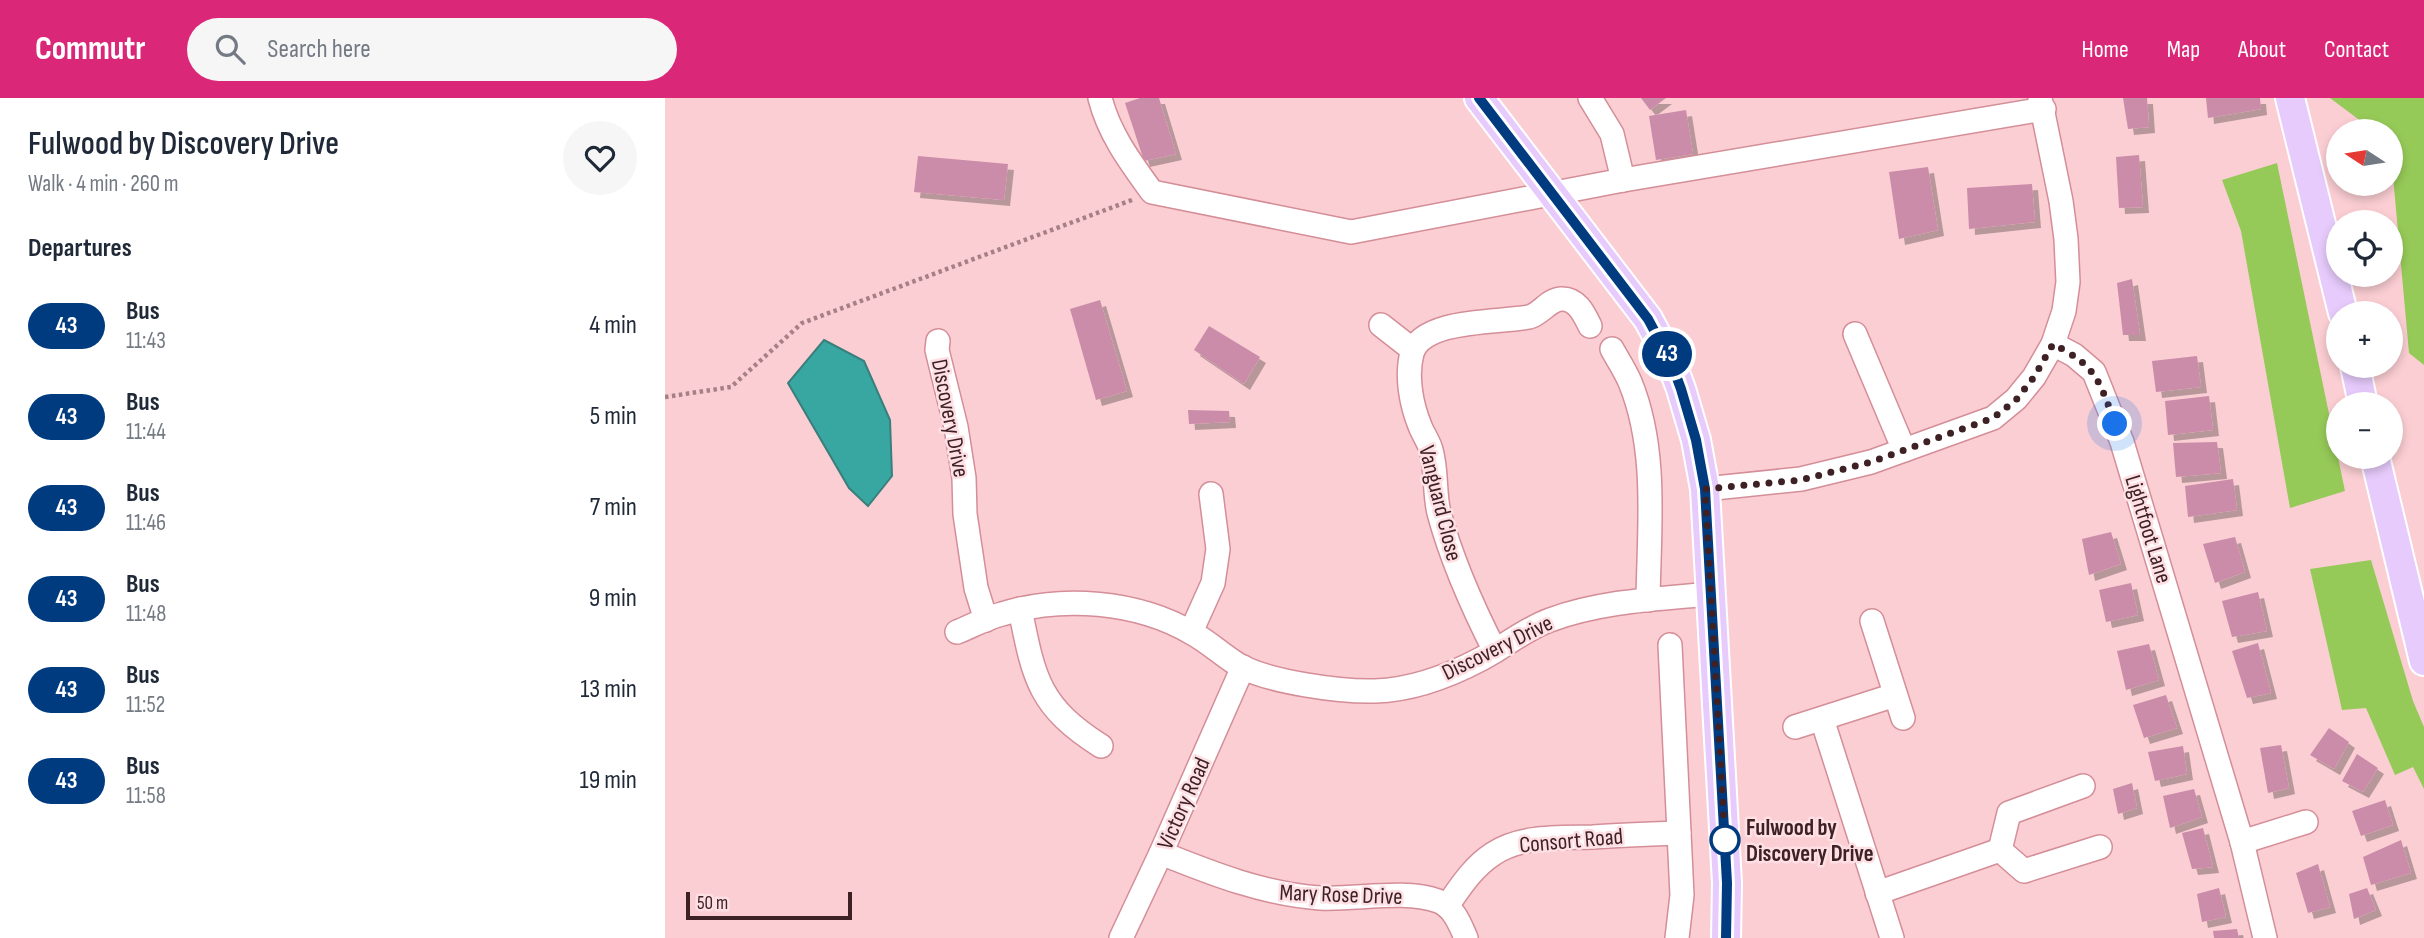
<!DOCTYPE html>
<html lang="en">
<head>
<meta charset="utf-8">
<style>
	:root { --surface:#fff; --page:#f6f6f7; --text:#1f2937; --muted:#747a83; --accent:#db2777 }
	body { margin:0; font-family:"Sofia Sans Condensed",sans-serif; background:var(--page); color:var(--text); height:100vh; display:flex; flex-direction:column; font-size:26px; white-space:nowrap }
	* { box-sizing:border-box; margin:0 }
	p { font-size:23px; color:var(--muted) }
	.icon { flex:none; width:38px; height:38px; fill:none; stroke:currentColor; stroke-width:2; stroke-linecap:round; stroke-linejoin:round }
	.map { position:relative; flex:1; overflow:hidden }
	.drawer { display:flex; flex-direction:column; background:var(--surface); width:665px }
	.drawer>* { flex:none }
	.badge { padding:0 14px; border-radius:23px; font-size:24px; line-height:46px }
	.needle { width:46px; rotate:282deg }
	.buttons { position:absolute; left:1661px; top:21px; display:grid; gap:14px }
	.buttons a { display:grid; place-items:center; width:77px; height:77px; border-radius:50%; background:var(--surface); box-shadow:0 4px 10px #0003; font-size:35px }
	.scale { position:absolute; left:21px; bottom:18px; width:166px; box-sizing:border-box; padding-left:7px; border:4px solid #3d2125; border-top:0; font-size:19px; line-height:24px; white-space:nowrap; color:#3d2125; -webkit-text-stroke:5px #fedfe3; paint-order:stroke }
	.you { position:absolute; width:35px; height:35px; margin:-18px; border:5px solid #fff; border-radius:50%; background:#1a73e8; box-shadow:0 0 0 10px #1a73e833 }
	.map>.badge { position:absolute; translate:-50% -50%; box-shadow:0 0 0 4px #fff }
	h2 { padding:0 28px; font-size:26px; line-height:63px }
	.round { display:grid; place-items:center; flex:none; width:74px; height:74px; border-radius:37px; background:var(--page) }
	.headline { display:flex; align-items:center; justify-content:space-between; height:119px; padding:0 28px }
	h1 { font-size:33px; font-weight:600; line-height:52px }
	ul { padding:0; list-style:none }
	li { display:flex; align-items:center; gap:21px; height:91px; padding:0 28px }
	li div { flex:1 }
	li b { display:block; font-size:26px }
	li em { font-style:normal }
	li .badge { min-width:77px; font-weight:700; text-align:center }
	header { display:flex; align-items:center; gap:42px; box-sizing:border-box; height:98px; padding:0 35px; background:var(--accent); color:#fff }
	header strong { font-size:33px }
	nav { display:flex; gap:38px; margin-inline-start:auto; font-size:24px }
	.search { width:490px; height:63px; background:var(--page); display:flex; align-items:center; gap:18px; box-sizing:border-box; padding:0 24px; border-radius:38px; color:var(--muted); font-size:26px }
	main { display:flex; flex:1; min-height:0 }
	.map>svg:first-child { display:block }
</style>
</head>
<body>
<header>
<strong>Commutr</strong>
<div class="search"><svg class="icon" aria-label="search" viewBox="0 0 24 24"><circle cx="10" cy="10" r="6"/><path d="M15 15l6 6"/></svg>Search here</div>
<nav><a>Home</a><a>Map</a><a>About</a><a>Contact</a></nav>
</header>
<main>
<section class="drawer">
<div class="headline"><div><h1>Fulwood by Discovery Drive</h1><p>Walk · 4 min · 260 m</p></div><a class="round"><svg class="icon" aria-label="heart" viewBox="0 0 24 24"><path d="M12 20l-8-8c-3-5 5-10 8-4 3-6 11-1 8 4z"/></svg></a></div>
<h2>Departures</h2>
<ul>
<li><span class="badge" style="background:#003b80;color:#fff">43</span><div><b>Bus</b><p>11:43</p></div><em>4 min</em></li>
<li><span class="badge" style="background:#003b80;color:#fff">43</span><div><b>Bus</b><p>11:44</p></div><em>5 min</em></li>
<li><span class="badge" style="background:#003b80;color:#fff">43</span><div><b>Bus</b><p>11:46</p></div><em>7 min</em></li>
<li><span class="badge" style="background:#003b80;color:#fff">43</span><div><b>Bus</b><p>11:48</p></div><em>9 min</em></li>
<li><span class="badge" style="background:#003b80;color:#fff">43</span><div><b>Bus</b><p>11:52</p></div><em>13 min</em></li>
<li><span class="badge" style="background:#003b80;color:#fff">43</span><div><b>Bus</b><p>11:58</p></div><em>19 min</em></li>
</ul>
</section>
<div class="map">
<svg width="1759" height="840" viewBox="0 0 1759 840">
	<defs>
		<filter id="shadow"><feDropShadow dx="6" dy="6" stdDeviation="0" flood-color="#0004"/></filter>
	</defs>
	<rect width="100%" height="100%" fill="#fbced3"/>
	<g fill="#96ca58">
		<path d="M1665 0H1759V267L1744 255 1726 56V33H1709Z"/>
		<path d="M1612 65 1680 393 1625 410 1576 133 1557 82Z"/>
		<path d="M1706 462 1748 603 1759 629V691L1748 669 1730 677 1701 610 1677 612 1645 471Z"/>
	</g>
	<path fill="#38a7a1" stroke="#3a7f7c" stroke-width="2" d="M159 242 199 263 225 322 227 378 203 408 184 390 123 285Z"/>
	<g fill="#cb8ca9" filter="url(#shadow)">
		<path d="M475 0H494L511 56 479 63 460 5Z"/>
		<path d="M976 0H1001L985 12Z"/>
		<path d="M1458 0H1482L1484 29 1463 31Z"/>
		<path d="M1541 0H1595L1596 11 1543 20Z"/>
		<path d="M1021 12 1028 56 991 62 984 18Z"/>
		<path d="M1474 57 1478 109 1454 110 1451 59Z"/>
		<path d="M253 58 343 66 339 102 249 94Z"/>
		<path d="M1263 69 1273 132 1234 141 1224 74Z"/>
		<path d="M1367 86 1370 124 1304 131 1302 90Z"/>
		<path d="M1467 181 1475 237H1458L1452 185Z"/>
		<path d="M435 202 462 293 431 302 405 211Z"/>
		<path d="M544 228 595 259 579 286 529 252Z"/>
		<path d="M1532 258 1536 289 1491 294 1487 263Z"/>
		<path d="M1544 298 1548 332 1503 337 1500 303Z"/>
		<path d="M523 312 564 313 565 324 524 326Z"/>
		<path d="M1552 344 1556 375 1511 379 1508 345Z"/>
		<path d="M1568 381 1572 412 1523 419 1520 388Z"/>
		<path d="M1446 434 1456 466 1424 477 1417 441Z"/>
		<path d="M1570 439 1580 474 1550 485 1538 446Z"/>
		<path d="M1466 485 1473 517 1441 524 1434 492Z"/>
		<path d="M1593 494 1602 533 1567 539 1557 503Z"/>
		<path d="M1593 545 1606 595 1582 600 1567 553Z"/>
		<path d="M1484 546 1494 582 1461 592 1452 553Z"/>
		<path d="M1501 597 1512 630 1479 640 1468 607Z"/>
		<path d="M1664 630 1684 644 1669 671 1645 657Z"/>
		<path d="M1616 647 1624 690 1603 695 1595 650Z"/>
		<path d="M1518 648 1522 676 1490 683 1483 654Z"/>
		<path d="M1692 656 1713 670 1698 694 1677 683Z"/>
		<path d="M1467 685 1472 710 1453 716 1448 691Z"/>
		<path d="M1529 691 1537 719 1505 730 1498 698Z"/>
		<path d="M1720 702 1728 727 1696 738 1687 713Z"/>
		<path d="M1538 730 1548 769 1527 771 1517 735Z"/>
		<path d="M1736 742 1746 775 1706 787 1698 759Z"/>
		<path d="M1653 766 1665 809 1643 815 1631 775Z"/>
		<path d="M1554 790 1561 819 1537 824 1532 796Z"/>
		<path d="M1702 790 1711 812 1689 821 1684 796Z"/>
		<path d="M1572 831 1574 840H1549L1548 833Z"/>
	</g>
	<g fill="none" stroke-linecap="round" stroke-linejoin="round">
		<g stroke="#d48e98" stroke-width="26">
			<g id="minor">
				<path d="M435 0C444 36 466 65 487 94L686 134 958 82 1379 11"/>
				<path d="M925 0 947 36 958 82"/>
				<path d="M716 227 748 252"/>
				<path d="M1190 236 1239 352"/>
				<path d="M273 243 272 252 291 329 299 380 300 416 311 490 321 522"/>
				<path d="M1388 246 1409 257 1429 274 1457 344 1577 744 1600 840"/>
				<path d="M947 251C953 262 960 272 965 284 993 352 984 430 983 502"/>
				<path d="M1040 391 1136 381 1206 364 1328 320 1351 301 1369 279 1388 246 1399 213 1403 184 1401 141 1396 103 1375 0"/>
				<path d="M355 511C369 580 373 608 436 648"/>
				<path d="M1207 523 1238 620"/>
				<path d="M292 534C307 528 321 520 337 516 397 497 472 503 527 535 544 544 558 558 575 568 605 584 675 594 710 593 745 592 784 578 816 561 839 549 860 531 885 522 937 503 992 501 1046 496"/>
				<path d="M526 534 548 485 553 451 546 396"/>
				<path d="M1005 547 1017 797 1012 840"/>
				<path d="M830 553C807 508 787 463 774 415 769 395 772 372 766 352 764 344 758 336 755 328 746 306 741 278 747 255 758 220 835 225 864 219 876 216 883 202 896 201 912 200 919 216 925 228"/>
				<path d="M1157 621 1227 840"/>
				<path d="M1130 629 1230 597"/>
				<path d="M1418 688 1344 715 1335 752 1359 773 1435 749"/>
				<path d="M1577 744 1641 724"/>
				<path d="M496 755C548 776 599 796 655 800 691 802 739 791 773 803 788 808 795 826 801 840"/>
				<path d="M1212 795 1335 752"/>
				<path d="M782 808C796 788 808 769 828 756 856 737 895 740 928 739 956 737 985 736 1014 735"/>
				<path d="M456 840 496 755 578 569"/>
			</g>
		</g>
		<g stroke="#fff" stroke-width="32">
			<g id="major">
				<path d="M814 0 983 221 1006 264 1016 291 1031 342 1040 391 1062 785 1061 840"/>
				<path d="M1625 0 1678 215"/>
				<path d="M1690 268 1698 306"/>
				<path d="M1710 359 1759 563"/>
			</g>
		</g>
		<path stroke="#a68085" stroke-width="4.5" stroke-dasharray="3.5 3.5" stroke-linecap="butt" d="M0 299 66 289 137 225 467 102"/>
		<use href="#minor" stroke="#fff" stroke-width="23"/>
		<use href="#major" stroke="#e7cbfc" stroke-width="28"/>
	</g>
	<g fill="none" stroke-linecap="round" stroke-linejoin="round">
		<g stroke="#fff" stroke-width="16">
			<path id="line" d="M814 0 983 221 1006 264 1016 291 1031 342 1040 391 1062 785 1061 840"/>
		</g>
		<use href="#line" stroke="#003b80" stroke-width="10"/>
		<path stroke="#3d2125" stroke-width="7" stroke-dasharray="0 12.6" d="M1060 742 1040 391 1136 382 1175 372 1206 364 1328 320 1351 302 1369 279 1388 246C1431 268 1434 281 1450 326"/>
	</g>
	<circle fill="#fff" stroke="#003b80" stroke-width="3.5" cx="1060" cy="742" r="14"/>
	<g text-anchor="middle" stroke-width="5" stroke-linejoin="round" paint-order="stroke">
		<g font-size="23" fill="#3d2125" stroke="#fedfe3">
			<text transform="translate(286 320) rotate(79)" y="8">Discovery Drive</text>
			<text transform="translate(776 405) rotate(76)" y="8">Vanguard Close</text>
			<text transform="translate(1484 431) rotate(73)" y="8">Lightfoot Lane</text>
			<text transform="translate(832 549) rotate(-26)" y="8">Discovery Drive</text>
			<text transform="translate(518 705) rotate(-66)" y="8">Victory Road</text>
			<text transform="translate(906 742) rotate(-5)" y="8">Consort Road</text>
			<text transform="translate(676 796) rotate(2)" y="8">Mary Rose Drive</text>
		</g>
		<g font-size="23" font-weight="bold" fill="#3d2125" stroke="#fedfe3" text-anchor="start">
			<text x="1081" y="737">Fulwood by<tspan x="1081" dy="26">Discovery Drive</tspan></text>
		</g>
	</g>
</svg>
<div class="buttons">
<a><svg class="needle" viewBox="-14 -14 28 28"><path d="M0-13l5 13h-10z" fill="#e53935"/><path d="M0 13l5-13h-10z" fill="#747a83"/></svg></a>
<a><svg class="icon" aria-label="locate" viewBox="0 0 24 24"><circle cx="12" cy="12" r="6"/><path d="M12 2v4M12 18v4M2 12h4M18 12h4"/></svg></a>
<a>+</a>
<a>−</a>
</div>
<div class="scale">50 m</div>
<div class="you" style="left:1450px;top:326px"></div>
<b class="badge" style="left:1002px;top:256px;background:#003b80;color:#fff">43</b>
</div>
</main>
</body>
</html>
